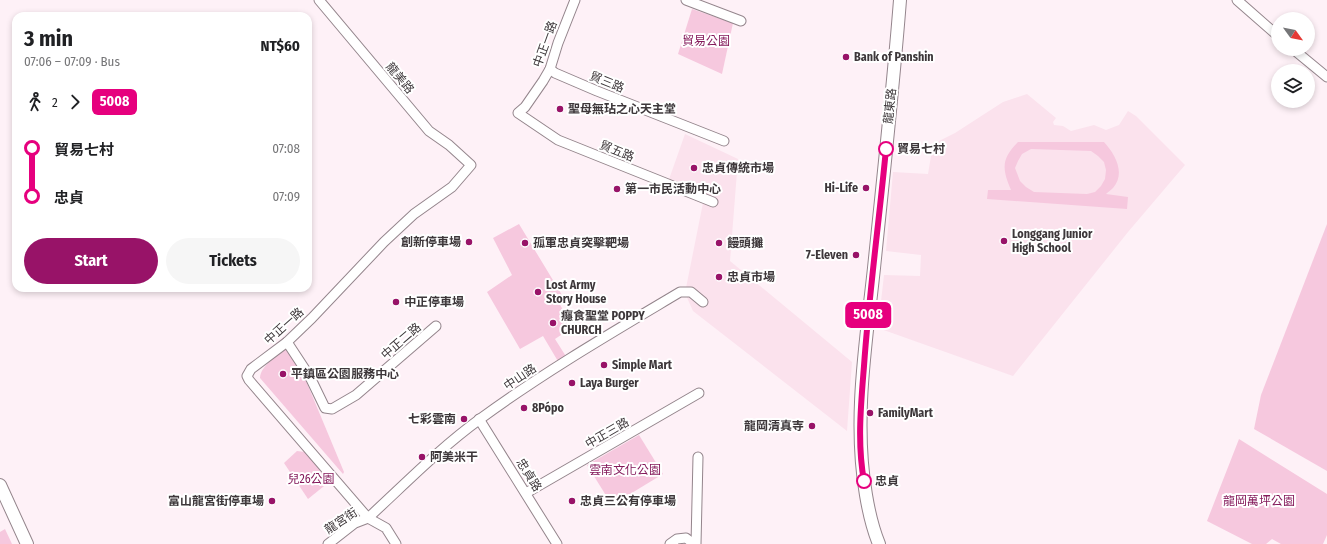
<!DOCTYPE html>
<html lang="en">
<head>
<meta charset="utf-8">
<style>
	:root { --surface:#fff; --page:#f6f6f6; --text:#202124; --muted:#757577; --accent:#981368 }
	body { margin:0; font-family:"Fira Sans Condensed","Noto Sans TC",sans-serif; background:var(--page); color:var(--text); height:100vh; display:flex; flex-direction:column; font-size:15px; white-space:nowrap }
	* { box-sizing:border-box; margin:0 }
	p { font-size:13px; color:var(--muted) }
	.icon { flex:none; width:22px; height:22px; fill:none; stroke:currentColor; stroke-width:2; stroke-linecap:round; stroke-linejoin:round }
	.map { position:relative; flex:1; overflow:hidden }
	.panel { position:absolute; left:12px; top:12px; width:300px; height:280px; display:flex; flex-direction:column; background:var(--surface); border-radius:12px; box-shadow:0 2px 6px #0003 }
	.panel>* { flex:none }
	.badge { padding:0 8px; border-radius:6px; font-size:14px; line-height:26px }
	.needle { width:26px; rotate:123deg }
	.buttons { position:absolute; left:1271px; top:12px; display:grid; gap:8px }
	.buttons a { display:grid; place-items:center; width:44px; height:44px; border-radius:50%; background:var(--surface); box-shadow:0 2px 6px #0003; font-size:20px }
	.map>.badge { position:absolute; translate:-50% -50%; box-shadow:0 0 0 2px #fff }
	.legs { display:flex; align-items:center; gap:6px; height:44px; padding:0 12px; font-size:13px }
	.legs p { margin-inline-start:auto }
	.overview { display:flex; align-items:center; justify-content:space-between; height:68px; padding:0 12px }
	h1 { font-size:22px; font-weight:700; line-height:30px }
	.primary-button { display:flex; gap:8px; margin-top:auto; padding:8px 12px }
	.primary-button a { flex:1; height:46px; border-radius:24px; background:var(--accent); color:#fff; font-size:16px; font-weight:700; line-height:46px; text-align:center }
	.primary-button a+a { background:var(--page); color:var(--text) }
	ul { padding:0 12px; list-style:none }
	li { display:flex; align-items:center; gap:14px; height:48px; font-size:15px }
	li i { display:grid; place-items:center; width:6px; height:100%; margin:0 5px; background:currentColor }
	li i::after { content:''; width:10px; height:10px; margin:-5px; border:3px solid; border-radius:50%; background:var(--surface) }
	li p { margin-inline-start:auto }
	li:first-child i { background:linear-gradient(#0000 50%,currentColor 0) }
	li:last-child i { background:linear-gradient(currentColor 50%,#0000 0) }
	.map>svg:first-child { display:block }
</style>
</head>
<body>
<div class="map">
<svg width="1327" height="544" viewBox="0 0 1327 544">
	<rect width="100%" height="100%" fill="#fef1f7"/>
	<g fill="#fbe2ed">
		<path d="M1027 94 1056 118 1053 122 1054 125 1063 126 1071 131 1094 125 1106 130 1119 125 1128 111 1136 116 1185 165 1128 232 1013 376 878 328 884 275 920 276 921 255 886 251 893 172 928 174 933 144 955 133 1003 102Z"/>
		<path d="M685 134 738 159 730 261 852 362 847 431 693 311 685 293 703 203 667 185Z"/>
	</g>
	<g fill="#f6c8de" fill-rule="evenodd">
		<path d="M692 9 733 23 722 74 678 54Z"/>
		<path d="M1018 142H1104C1115 154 1126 173 1113 188 1111 190 1108 192 1106 194L1128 197 1127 209 987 199 988 190H1011C1002 169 1001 159 1018 142ZM1031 149 1091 151 1098 156 1104 162 1106 170 1105 179 1101 186 1095 192 1087 194 1034 192 1026 187 1020 181 1015 168 1018 161 1022 154Z"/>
		<path d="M519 224 565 300 559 303 573 327 555 339 567 358 559 363 543 336 520 349 487 292 512 275 493 238Z"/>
		<path d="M1327 224V471L1254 429 1261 395Z"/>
		<path d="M287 348 294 352 344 472 343 474 260 378C261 365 277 356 287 348Z"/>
		<path d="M639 435 663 474 612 505 587 465Z"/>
		<path d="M1239 439 1327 494V535L1323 544H1281L1272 539 1266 544H1252L1207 521Z"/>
		<path d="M297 451 305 452 326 476 329 482 308 499 284 463Z"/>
		<path d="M5 529 12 544H0V532Z"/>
	</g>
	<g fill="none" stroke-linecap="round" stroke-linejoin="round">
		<g stroke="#94858c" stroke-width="11">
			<g id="street">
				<path d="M319 0 429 131 449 145 471 165 452 187 414 214 384 242 312 318 287 342 251 369 247 376 249 380 368 518 386 528 396 544"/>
				<path d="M575 0 558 43 550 69 543 81 525 107 518 113 558 140 713 202"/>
				<path d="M686 0 741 21"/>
				<path d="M1237 0 1278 36"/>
				<path d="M1293 49 1327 77"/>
				<path d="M550 69 555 73 597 91 724 141"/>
				<path d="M287 342 310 377 325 408 332 409 356 395 436 326"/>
				<path d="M479 419 557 544"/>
				<path d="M526 493 699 393"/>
				<path d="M328 544 355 523 368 518C405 484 440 448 480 419 544 372 613 332 680 292H691L703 302"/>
				<path d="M670 544 677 539 686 538 694 544"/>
				<path d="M696 544 698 457"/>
			</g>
		</g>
		<g stroke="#94858c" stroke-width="14">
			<g id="secondary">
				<path d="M0 485 27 544"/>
				<path d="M879 544C872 527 869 513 866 495 853 420 866 343 874 268 883 179 893 90 900 0"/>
			</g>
		</g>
		<use href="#street" stroke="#fff" stroke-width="9"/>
		<use href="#secondary" stroke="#fff" stroke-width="12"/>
	</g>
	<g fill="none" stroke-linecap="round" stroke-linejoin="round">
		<g stroke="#fff" stroke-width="9">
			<path id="line-1" d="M864 481C857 443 861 404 864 366 869 294 879 222 886 149"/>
		</g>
		<use href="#line-1" stroke="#e6007e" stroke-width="6"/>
	</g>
	<g fill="#981368" stroke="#fff" stroke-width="1.5">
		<circle cx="846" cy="57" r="4"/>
		<circle cx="560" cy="109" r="4"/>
		<circle cx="694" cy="168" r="4"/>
		<circle cx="866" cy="188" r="4"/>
		<circle cx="617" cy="189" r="4"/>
		<circle cx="1004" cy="241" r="4"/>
		<circle cx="469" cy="242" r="4"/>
		<circle cx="525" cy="243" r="4"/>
		<circle cx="719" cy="243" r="4"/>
		<circle cx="856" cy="255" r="4"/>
		<circle cx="719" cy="277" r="4"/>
		<circle cx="538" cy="292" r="4"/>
		<circle cx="396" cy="302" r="4"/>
		<circle cx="553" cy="323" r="4"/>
		<circle cx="604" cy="365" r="4"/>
		<circle cx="283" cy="374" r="4"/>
		<circle cx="572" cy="383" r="4"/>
		<circle cx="524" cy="408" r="4"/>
		<circle cx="870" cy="413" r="4"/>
		<circle cx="464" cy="419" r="4"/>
		<circle cx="812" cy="426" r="4"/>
		<circle cx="422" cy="457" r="4"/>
		<circle cx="272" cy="501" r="4"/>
		<circle cx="572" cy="501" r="4"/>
	</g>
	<g fill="#fff" stroke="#e6007e" stroke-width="2">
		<circle cx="886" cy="149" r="7"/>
		<circle cx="864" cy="481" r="7"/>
	</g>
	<g text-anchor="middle" stroke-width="4" stroke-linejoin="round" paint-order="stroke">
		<g font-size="12" fill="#841a5b" stroke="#fff">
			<text x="706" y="45">貿易公園</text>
			<text x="625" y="474">雲南文化公園</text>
			<text x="311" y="483">兒26公園</text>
			<text x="1259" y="505">龍岡萬坪公園</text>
		</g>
		<g font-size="12" fill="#3d373a" stroke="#fff">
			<text transform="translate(545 44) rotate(-70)" y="4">中正一路</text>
			<text transform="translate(400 78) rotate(50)" y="4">龍美路</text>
			<text transform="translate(607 82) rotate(22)" y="4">貿三路</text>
			<text transform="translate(890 106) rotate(-84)" y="4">龍東路</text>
			<text transform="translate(617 151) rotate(22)" y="4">貿五路</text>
			<text transform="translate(284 326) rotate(-42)" y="4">中正一路</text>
			<text transform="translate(401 341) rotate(-41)" y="4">中正二路</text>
			<text transform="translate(520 377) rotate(-34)" y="4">中山路</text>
			<text transform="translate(607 433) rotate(-30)" y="4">中正三路</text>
			<text transform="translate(529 475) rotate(58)" y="4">忠貞路</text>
			<text transform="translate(341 521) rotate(-33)" y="4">龍宮街</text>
		</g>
		<g font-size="12" font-weight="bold" fill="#3d373a" stroke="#fff" text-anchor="start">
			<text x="854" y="61">Bank of Panshin</text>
			<text x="568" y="113">聖母無玷之心天主堂</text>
			<text x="702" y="172">忠貞傳統市場</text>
			<text x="858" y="192" text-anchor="end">Hi-Life</text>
			<text x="625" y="193">第一市民活動中心</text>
			<text x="1012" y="238">Longgang Junior<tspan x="1012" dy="14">High School</tspan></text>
			<text x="461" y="246" text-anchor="end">創新停車場</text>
			<text x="533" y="247">孤軍忠貞突擊靶場</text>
			<text x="727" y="247">饅頭攤</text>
			<text x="848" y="259" text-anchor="end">7-Eleven</text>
			<text x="727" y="281">忠貞市場</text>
			<text x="546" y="289">Lost Army<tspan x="546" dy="14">Story House</tspan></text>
			<text x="404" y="306">中正停車場</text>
			<text x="561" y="320">癮食聖堂 POPPY<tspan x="561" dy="14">CHURCH</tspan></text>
			<text x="612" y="369">Simple Mart</text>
			<text x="291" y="378">平鎮區公園服務中心</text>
			<text x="580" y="387">Laya Burger</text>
			<text x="532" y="412">8Pópo</text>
			<text x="878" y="417">FamilyMart</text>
			<text x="456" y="423" text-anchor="end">七彩雲南</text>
			<text x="804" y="430" text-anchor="end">龍岡清真寺</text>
			<text x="430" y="461">阿美米干</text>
			<text x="264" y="505" text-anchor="end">富山龍宮街停車場</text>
			<text x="580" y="505">忠貞三公有停車場</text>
		</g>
		<g font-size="12" font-weight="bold" fill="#3d373a" stroke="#fff" text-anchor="start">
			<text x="897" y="153">貿易七村</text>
			<text x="875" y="485">忠貞</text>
		</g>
	</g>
</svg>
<div class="buttons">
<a><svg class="needle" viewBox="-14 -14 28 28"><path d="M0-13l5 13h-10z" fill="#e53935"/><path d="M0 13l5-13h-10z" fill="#757577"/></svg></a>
<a><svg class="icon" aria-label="layers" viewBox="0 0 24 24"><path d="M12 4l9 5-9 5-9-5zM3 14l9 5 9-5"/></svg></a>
</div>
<b class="badge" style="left:868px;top:315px;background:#e6007e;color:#fff">5008</b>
<section class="panel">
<div class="overview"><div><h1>3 min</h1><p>07:06 – 07:09 · Bus</p></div><b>NT$60</b></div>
<div class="legs"><svg class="icon" aria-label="walk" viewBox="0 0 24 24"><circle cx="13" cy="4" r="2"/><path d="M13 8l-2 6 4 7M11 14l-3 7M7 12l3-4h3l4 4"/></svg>2<svg class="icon" aria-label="forward" viewBox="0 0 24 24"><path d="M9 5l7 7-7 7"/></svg><b class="badge" style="background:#e6007e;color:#fff">5008</b></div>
<ul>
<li><i style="color:#e6007e"></i><b>貿易七村</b><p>07:08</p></li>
<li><i style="color:#e6007e"></i><b>忠貞</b><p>07:09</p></li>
</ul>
<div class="primary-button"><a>Start</a><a>Tickets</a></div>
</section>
</div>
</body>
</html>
